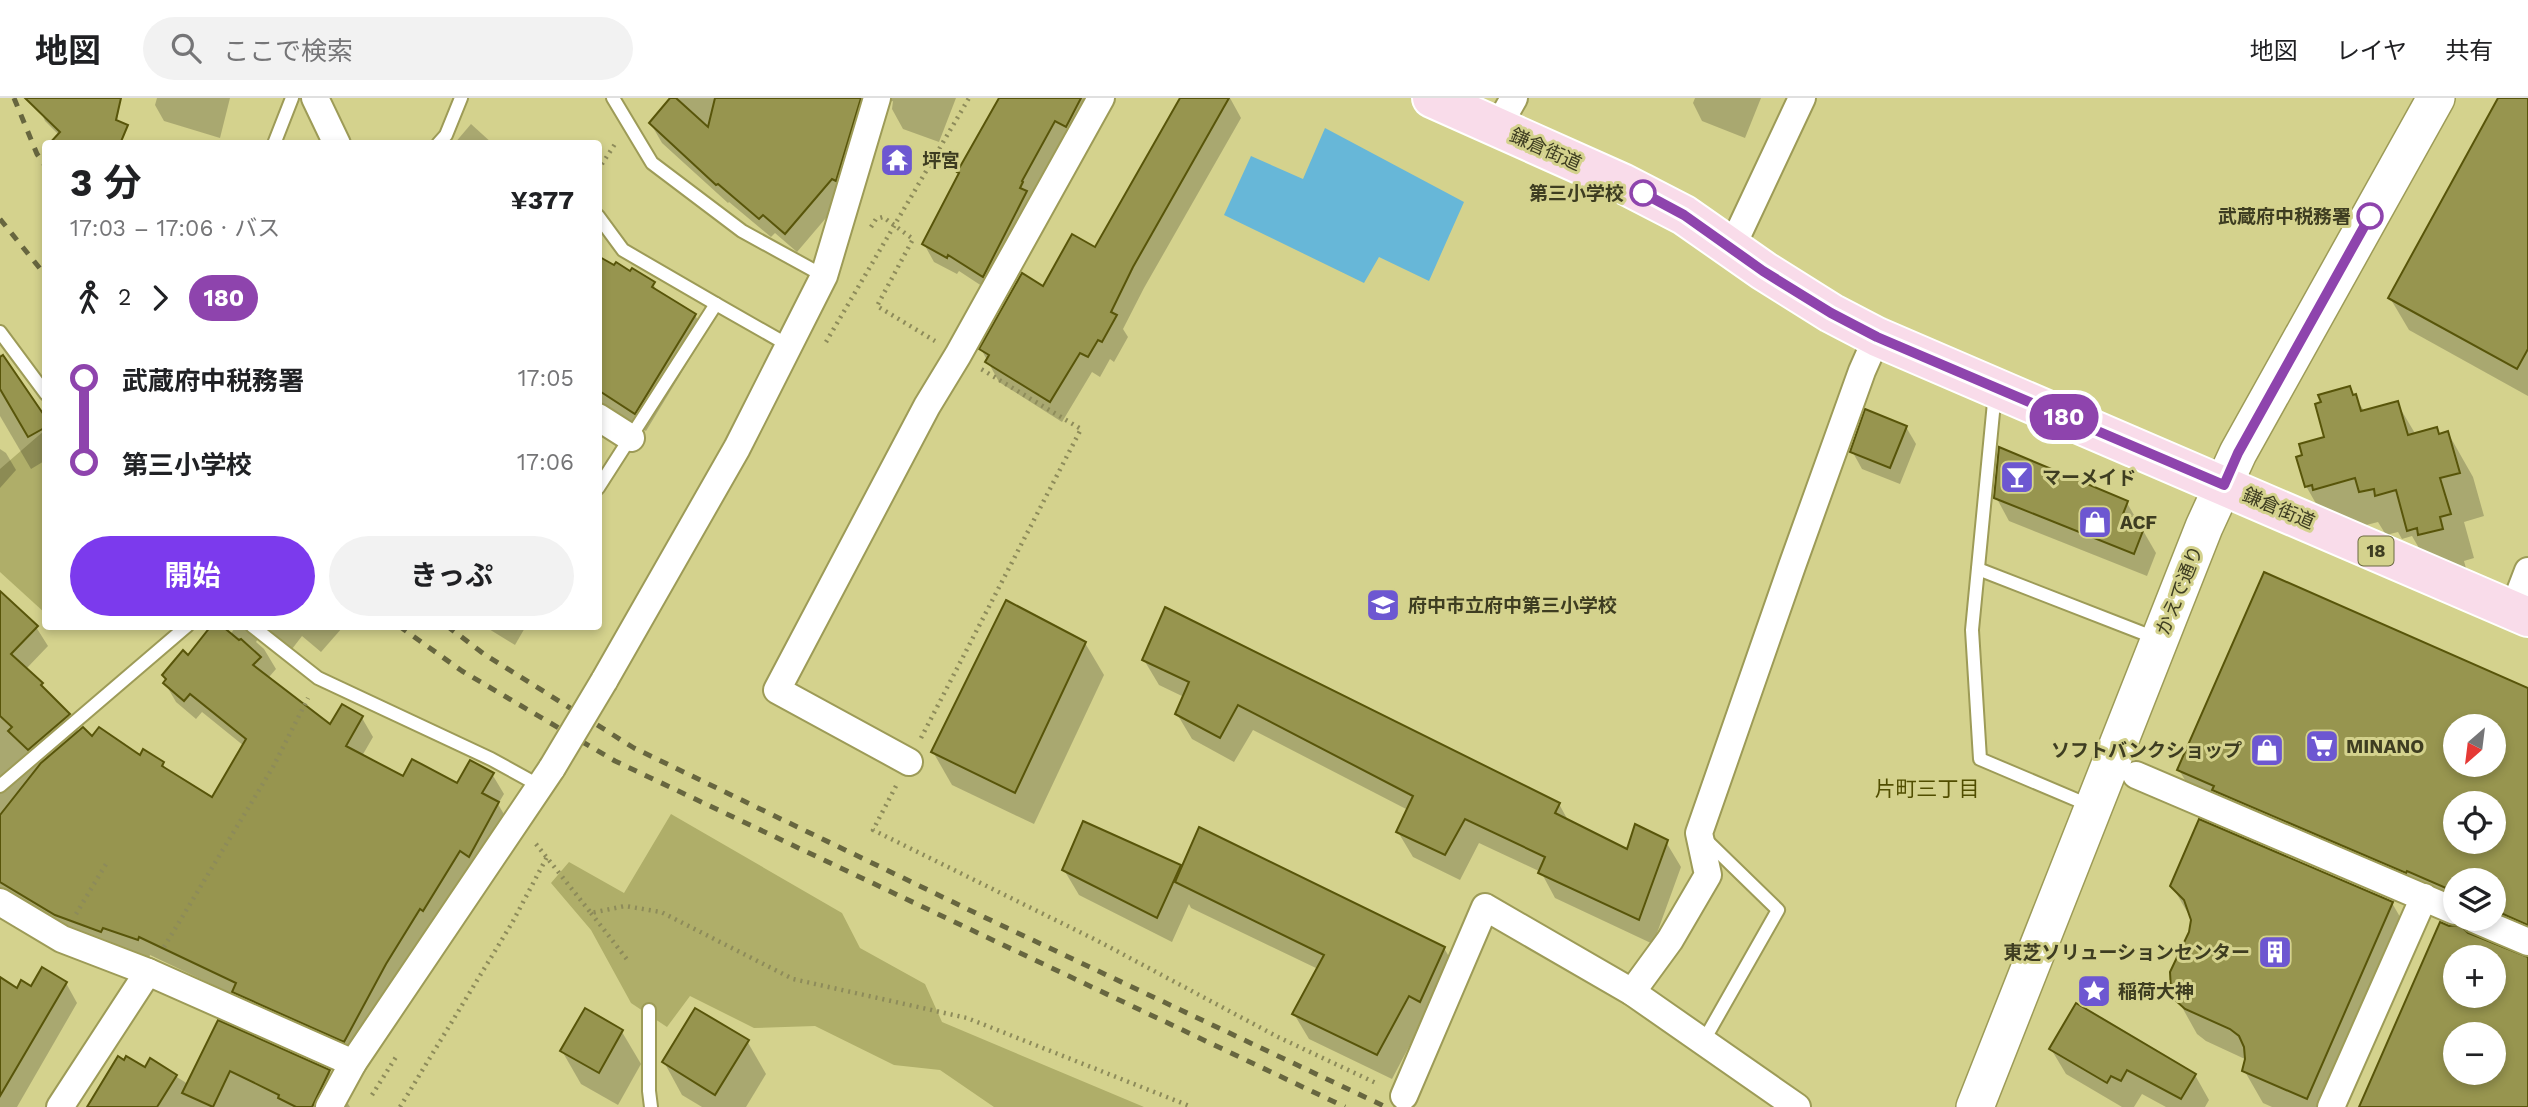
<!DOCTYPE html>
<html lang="ja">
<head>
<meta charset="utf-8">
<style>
	:root { --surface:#fff; --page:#f2f2f2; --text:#202124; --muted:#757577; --line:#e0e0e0; --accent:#7c3aed }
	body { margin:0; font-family:"Work Sans","Noto Sans JP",sans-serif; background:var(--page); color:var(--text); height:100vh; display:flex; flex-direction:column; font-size:26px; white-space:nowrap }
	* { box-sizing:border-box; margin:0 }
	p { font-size:23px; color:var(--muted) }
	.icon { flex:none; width:38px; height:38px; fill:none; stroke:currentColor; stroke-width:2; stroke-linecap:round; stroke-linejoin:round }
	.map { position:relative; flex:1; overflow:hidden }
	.details { position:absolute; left:42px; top:42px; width:560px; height:490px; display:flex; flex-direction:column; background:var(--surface); border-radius:7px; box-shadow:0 4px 10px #0003 }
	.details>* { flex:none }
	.badge { padding:0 14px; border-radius:23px; font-size:24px; line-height:46px }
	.needle { width:46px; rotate:208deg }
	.controls { position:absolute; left:2443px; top:616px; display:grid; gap:14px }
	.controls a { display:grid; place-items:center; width:63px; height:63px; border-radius:50%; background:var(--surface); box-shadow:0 4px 10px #0003; font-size:35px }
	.map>.badge { position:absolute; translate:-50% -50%; box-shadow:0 0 0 4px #fff }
	.legs { display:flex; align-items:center; gap:10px; height:77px; padding:0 28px; font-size:23px }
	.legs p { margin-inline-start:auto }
	.headline { display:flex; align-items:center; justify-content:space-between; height:119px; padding:0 28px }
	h1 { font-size:38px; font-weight:700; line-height:52px }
	.button { display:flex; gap:14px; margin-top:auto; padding:14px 28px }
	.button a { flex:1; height:80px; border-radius:42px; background:var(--accent); color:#fff; font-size:28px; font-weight:700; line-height:80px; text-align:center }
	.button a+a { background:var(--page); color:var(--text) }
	ul { padding:0 28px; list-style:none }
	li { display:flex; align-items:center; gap:24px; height:84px; font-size:26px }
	li i { display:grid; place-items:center; width:10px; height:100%; margin:0 9px; background:currentColor }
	li i::after { content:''; width:18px; height:18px; margin:-9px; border:5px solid; border-radius:50%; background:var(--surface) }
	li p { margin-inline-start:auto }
	li:first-child i { background:linear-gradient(#0000 50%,currentColor 0) }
	li:last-child i { background:linear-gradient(currentColor 50%,#0000 0) }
	header { display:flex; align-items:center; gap:42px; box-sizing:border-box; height:98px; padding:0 35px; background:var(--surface); border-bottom:2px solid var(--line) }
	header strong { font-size:33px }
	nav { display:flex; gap:38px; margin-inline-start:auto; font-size:24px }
	.search { width:490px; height:63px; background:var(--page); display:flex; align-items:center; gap:18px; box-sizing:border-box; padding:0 24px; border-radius:38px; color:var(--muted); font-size:26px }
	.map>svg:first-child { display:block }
</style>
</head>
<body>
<header>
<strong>地図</strong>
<div class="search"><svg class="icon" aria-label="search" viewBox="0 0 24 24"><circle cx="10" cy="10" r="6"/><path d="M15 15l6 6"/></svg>ここで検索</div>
<nav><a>地図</a><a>レイヤ</a><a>共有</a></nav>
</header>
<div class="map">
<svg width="2528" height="1009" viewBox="0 0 2528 1009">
	<rect width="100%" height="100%" fill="#d4d28d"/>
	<g fill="#afae69">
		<path d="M45 332V515L0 474V371Z"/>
		<path d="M671 716 842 815 860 850 925 886 942 924 1144 1009H994L940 972 894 967 815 928 754 930 690 898 667 929 631 905 591 832 551 785 569 764 624 795Z"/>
	</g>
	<path fill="#67b7d8" d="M1325 30 1464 104 1429 183 1379 159 1364 185 1224 117 1251 58 1303 81Z"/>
	<g fill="#0003" fill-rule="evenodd">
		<path d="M35 0H121L113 46H68L45 23Z"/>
		<path d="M157 0H230L220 40 164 23 155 7Z"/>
		<path d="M669 0H956L939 44 903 31 892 11 893 3 877 7 843 100 797 154 775 135 771 139 729 104 728 105 662 45 651 26 668 5Z"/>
		<path d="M999 0H1101L994 196 959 173 957 176 934 164 924 146Z"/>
		<path d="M1182 0H1230L1241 20 1144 190 1123 231 1128 239 1114 264 1110 261 1100 279 1092 274 1062 324 999 284 981 251 1043 190 1096 151Z"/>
		<path d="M1695 0H1761L1745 40 1702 23 1693 5Z"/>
		<path d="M2500 0H2528V298L2409 232 2390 200Z"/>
		<path d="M471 26 493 46H454Z"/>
		<path d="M598 160 653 186 659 196 695 217 705 236 646 333 598 303Z"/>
		<path d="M0 256 46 323V362L31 371 0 318Z"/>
		<path d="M2349 291 2365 314 2397 305 2416 337 2440 338 2448 335 2473 379 2484 418 2464 424 2474 460 2464 463 2467 474 2434 476 2412 438 2402 441 2398 434 2386 437 2378 424 2339 434 2331 432 2306 388Z"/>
		<path d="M1906 329 1916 346 1900 386 1862 371 1852 353Z"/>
		<path d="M0 351 6 355 16 372 0 390Z"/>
		<path d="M1996 399 2127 405 2156 455 2147 478 2009 423Z"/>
		<path d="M2265 476 2528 592V854L2503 843H2492L2474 829 2236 730 2232 723 2201 709 2179 672ZM2455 628H2494V667H2455ZM2455 705H2494V744H2455ZM2455 782H2494V821H2455Z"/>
		<path d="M0 495 36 529 48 548 26 571 69 617 79 634 140 659 163 666 167 673 213 702 244 648 202 614 196 621 176 604 165 585 167 583 164 578 188 560 230 537 236 528H341L342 530 321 554 302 538 289 555 259 539 256 544 264 551 276 571 269 579 331 628 362 620 373 639 362 658 404 680 458 688 492 676 504 696 498 706 509 725 356 962 245 913 236 898 150 857 149 861 112 853 0 796Z"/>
		<path d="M484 528H526L515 547Z"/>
		<path d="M1085 545 1104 577 1034 726 952 687 933 654Z"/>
		<path d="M1144 562 1559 706 1569 724 1628 753 1666 744 1681 769 1653 846 1555 800 1541 774 1479 745 1460 782 1413 759 1398 734 1408 712 1253 632 1234 664 1192 641 1177 616 1184 599 1159 587Z"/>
		<path d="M1180 769 1182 772 1444 850 1459 876 1423 922 1392 981 1309 941 1294 916 1318 871 1191 810 1189 806 1172 844 1079 797 1064 772Z"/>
		<path d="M2172 788 2392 805 2411 838 2336 1009H2272L2263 1005 2244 972 2247 962 2206 943 2197 936 2178 902 2192 822Z"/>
		<path d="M2467 837 2528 861V1009H2361ZM2455 859H2494V898H2455ZM2455 936H2494V975H2455Z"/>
		<path d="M0 881 17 892 66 885 77 905 17 1009H0Z"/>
		<path d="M219 925 329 974 350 1009H89L145 972 151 963 188 986Z"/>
		<path d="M622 934 641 966 618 1007 581 986 562 953Z"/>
		<path d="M747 943 766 976 746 1009H702L682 997 664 964Z"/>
		<path d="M2051 951 2195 977 2209 1002 2205 1009H2166L2142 996 2134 1009H2122L2066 976Z"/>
	</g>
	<g fill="#97954f" stroke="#58550a" stroke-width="2" fill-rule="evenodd">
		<path d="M25 0H121L116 22 128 27 120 46H49L60 34Z"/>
		<path d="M670 0H676L708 29 715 0H861L836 83 832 81 785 136 763 117 759 121 718 86 716 87 649 25Z"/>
		<path d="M999 0H1081L1066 29 1055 23 1022 83 1023 84 1020 90 1027 93 983 179 948 157 947 160 922 146 959 75 957 74Z"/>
		<path d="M1180 0H1229L1133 169 1111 214 1117 217 1102 244 1098 242 1088 259 1080 255 1050 304 985 264 989 257 979 251 1022 175 1043 188 1072 136 1095 149Z"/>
		<path d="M2498 0H2528V251L2517 271 2388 200Z"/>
		<path d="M598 158 614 167 616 164 630 173 632 170 655 184 652 189 696 216 635 316 598 292Z"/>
		<path d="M3 257 46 320V329L28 339 0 291V259Z"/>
		<path d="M2350 288 2353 297 2356 296 2361 313 2398 303 2408 337 2437 329 2439 336 2448 333 2460 375 2440 380 2451 416 2440 419 2443 431 2418 437 2417 430 2407 433 2396 392 2375 398 2374 391 2359 394 2355 380 2313 392 2312 387 2305 389 2296 359 2302 357 2299 346 2324 339 2315 306 2321 304 2318 297Z"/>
		<path d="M1865 311 1907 328 1890 370 1850 354Z"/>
		<path d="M1999 349 2128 403 2123 416 2134 420 2131 425 2144 430 2134 456 1994 400Z"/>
		<path d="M2264 474 2528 590V827L2494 812V782H2455V796L2453 793 2407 773 2406 775 2212 692 2214 688 2177 672ZM2455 628H2494V667H2455ZM2455 705H2494V744H2455Z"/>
		<path d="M0 493 38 528 11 556 43 585 41 587 70 616 28 652 8 633 12 629 0 618Z"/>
		<path d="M1006 502 1086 544 1015 695 931 654Z"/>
		<path d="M1165 509 1560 705 1555 715 1627 751 1635 726 1668 742 1639 822 1538 775 1545 759 1465 721 1445 757 1396 734 1413 698 1238 607 1220 640 1175 616 1189 584 1142 562Z"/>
		<path d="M211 528H222L239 542 241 541 261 559 253 567 330 626 342 606 363 618 346 648 403 678 412 661 457 685 470 662 494 675 482 695 499 704 469 759 460 753 423 813 420 811 386 866 344 944 232 894 236 885 139 839 138 842 103 830 101 834 55 817 0 784V717L41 665 83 629 92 638 99 629 140 657 143 651 164 664 162 668 212 699 246 641 190 596 184 603 163 585 166 581 162 577 183 552 188 557Z"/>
		<path d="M2199 721 2393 804 2307 1001 2242 973 2245 961 2244 949 2239 938 2230 931 2185 911 2176 903 2171 892 2170 874 2189 834 2191 822 2184 802 2170 788Z"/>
		<path d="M1083 723 1181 767 1157 820 1062 772Z"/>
		<path d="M1199 729 1445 849 1420 904 1409 898 1377 957 1292 916 1324 857 1175 784Z"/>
		<path d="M2440 824 2449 828 2460 827 2468 835 2528 859V1009H2359ZM2455 859H2494V898H2455ZM2455 936H2494V975H2455Z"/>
		<path d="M42 869 67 884 0 998V879L17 890 21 882 31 888Z"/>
		<path d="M2076 905 2196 976 2181 1001 2127 972 2121 983 2111 978 2107 985 2049 951Z"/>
		<path d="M585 910 623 932 599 975 560 953Z"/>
		<path d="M695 910 749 942 715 997 662 964Z"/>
		<path d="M218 922 330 972 312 1009H296L278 1000 279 997 230 973 213 1009 182 995Z"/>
		<path d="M118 958 124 962 126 958 145 969 150 960 177 977 157 1009H87Z"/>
	</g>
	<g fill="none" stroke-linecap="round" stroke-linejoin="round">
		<g stroke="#9d9b57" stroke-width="16">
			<g id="lane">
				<path d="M613 0 652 65 742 133 824 178"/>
				<path d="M274 46 292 0"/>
				<path d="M438 46 446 37 461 0"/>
				<path d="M598 118 623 152 716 206"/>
				<path d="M0 234 46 296"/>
				<path d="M1995 294 1972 532 1980 661 2091 708"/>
				<path d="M598 390 716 206 788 247"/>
				<path d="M1978 471 2158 541"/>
				<path d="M252 528 318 580 491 661 540 688"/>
				<path d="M0 688 187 528"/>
				<path d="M649 912V993L651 1009"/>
				<path d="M1703 944 1778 812 1704 740"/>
			</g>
		</g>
		<g stroke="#9d9b57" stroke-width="30">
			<g id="street">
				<path d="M315 0 337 46"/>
				<path d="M1497 30 1514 0"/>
				<path d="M1731 151 1802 0"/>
				<path d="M598 319 631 340"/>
				<path d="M2513 512 2528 473"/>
				<path d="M604 583 737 350 824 178 877 0"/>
				<path d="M909 664 777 592 927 308 958 257 1101 0"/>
				<path d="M2136 677 2455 813"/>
				<path d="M0 804 62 841 148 874 353 965"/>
				<path d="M2474 821 2528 844"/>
				<path d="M1632 894 1670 842 1708 777 1699 735 1792 468 1862 273 1877 239"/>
				<path d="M1404 998 1485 809 1632 894 1797 1009"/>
				<path d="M60 1009 148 874"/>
				<path d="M329 1009 353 965 552 670"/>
				<path d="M2331 1009 2424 799"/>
			</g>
		</g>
		<g stroke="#9d9b57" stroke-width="40">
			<path id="secondary" d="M1975 1009 2204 429 2238 355 2436 0"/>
		</g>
		<g stroke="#fff" stroke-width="42">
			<path id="primary" d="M1432 0 1622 85 1684 117 1764 173 1831 215 1877 239 2528 519"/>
		</g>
		<g stroke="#8d8b5a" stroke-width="4.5" stroke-dasharray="2 5" stroke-linecap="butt">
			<path d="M598 72 615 46"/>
			<path d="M871 129 876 121 883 119 913 141 877 208 935 243"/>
			<path d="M826 244 969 0"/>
			<path d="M921 640 1081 331 981 271"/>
			<path d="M896 688 873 732 1098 843 1278 939 1378 986"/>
			<path d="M536 746 591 815 625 808 661 814 793 881 967 920 1192 1009"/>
			<path d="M591 815 629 864"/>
			<path d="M76 816 106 766"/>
			<path d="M164 849 273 669 308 600"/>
			<path d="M372 997 396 959"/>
			<path d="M400 1009 512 825 547 759"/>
		</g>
		<use href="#lane" stroke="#fff" stroke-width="12"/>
		<use href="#street" stroke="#fff" stroke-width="26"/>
		<use href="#secondary" stroke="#fff" stroke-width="37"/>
		<use href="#primary" stroke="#f9dcea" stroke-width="38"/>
		<g stroke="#67663f" stroke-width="5" stroke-dasharray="9 9" stroke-linecap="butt">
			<path d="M14 0 37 56 46 69"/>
			<path d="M0 121 46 178"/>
			<path d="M399 528 462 573 615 663 1345 1009"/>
			<path d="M447 528 484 556 634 650 986 820 1386 1009"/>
		</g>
		<g stroke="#9d9b57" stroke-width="30" stroke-linecap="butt">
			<path id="street-bridge" d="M552 670 604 583"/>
		</g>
		<use href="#street-bridge" stroke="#fff" stroke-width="26"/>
	</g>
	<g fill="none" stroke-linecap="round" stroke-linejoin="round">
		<g stroke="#fff" stroke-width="16">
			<path id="line-1" d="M1643 95 1684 117 1763 173 1831 215 1877 239 2224 387 2238 355 2370 118"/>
		</g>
		<use href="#line-1" stroke="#8e44ad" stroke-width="10"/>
	</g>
	<defs>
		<g id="temple-square" transform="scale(1.75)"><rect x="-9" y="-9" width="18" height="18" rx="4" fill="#6d57d1" stroke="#d4d28d"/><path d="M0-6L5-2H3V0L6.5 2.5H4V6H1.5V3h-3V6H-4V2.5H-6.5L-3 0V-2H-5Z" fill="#fff"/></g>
		<g id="bar-square" transform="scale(1.75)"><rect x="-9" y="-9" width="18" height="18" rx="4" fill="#6d57d1" stroke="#d4d28d"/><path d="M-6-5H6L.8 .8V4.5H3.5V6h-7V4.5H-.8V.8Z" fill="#fff"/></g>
		<g id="shop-square" transform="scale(1.75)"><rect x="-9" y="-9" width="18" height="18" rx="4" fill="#6d57d1" stroke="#d4d28d"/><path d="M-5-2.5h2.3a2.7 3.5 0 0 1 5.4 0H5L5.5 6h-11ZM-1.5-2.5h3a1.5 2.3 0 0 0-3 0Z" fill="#fff"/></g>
		<g id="school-square" transform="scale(1.75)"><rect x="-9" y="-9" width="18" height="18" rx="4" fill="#6d57d1" stroke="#d4d28d"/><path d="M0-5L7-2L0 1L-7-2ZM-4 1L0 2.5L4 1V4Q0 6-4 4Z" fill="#fff"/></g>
		<g id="supermarket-square" transform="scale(1.75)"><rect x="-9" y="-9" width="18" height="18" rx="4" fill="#6d57d1" stroke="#d4d28d"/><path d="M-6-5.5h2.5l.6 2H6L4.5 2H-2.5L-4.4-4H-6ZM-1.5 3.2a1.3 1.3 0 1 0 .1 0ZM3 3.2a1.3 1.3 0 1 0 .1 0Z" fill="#fff"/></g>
		<g id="building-square" transform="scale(1.75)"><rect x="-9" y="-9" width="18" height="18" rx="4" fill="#6d57d1" stroke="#d4d28d"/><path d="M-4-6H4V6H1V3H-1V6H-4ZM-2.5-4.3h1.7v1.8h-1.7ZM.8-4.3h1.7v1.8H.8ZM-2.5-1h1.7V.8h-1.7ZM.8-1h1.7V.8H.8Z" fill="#fff"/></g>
		<g id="sight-square" transform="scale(1.75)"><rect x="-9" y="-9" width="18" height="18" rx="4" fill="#6d57d1" stroke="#d4d28d"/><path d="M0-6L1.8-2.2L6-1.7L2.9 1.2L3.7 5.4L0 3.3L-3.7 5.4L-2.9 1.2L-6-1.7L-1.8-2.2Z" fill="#fff"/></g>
	</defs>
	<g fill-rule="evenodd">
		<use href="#temple-square" x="897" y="62"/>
		<use href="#bar-square" x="2017" y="379"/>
		<use href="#shop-square" x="2095" y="424"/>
		<use href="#school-square" x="1383" y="507"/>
		<use href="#supermarket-square" x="2322" y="648"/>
		<use href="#shop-square" x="2267" y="652"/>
		<use href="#building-square" x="2275" y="854"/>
		<use href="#sight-square" x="2094" y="893"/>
	</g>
	<g fill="#fff" stroke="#8e44ad" stroke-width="3.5">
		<circle cx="1643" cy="95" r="12"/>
		<circle cx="2370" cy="118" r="12"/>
	</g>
	<g text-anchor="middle" stroke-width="6" stroke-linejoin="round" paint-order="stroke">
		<rect fill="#d4d28d" stroke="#6b6a41" stroke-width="2" x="2358.5" y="438.5" width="35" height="29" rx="5"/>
		<g font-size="18" font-weight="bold" fill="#3e3d21">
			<text x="2376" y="459">18</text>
		</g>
		<g font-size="19" fill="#3e3d21" stroke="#d4d28d">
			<text transform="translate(1546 51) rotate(24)" y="7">鎌倉街道</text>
			<text transform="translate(2279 410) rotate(23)" y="7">鎌倉街道</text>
			<text transform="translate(2179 492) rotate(-68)" y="7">かえで通り</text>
		</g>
		<g font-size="19" font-weight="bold" fill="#3e3d21" stroke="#d4d28d" text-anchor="start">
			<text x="922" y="69">坪宮</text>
			<text x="2042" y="386">マーメイド</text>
			<text x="2120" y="431">ACF</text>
			<text x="1408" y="514">府中市立府中第三小学校</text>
			<text x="2346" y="655">MINANO</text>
			<text x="2242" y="659" text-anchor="end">ソフトバンクショップ</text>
			<text x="2250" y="861" text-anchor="end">東芝ソリューションセンター</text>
			<text x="2118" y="900">稲荷大神</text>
		</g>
		<g font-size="19" font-weight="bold" fill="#3e3d21" stroke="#d4d28d" text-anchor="end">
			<text x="1624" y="102">第三小学校</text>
			<text x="2351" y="125">武蔵府中税務署</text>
		</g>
		<g font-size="21" fill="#514e00" stroke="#d4d28d">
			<text x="1927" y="698">片町三丁目</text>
		</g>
	</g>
</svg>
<div class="controls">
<a><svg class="needle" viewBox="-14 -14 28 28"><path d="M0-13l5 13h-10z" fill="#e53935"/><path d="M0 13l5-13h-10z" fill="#757577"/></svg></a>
<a><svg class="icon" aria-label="locate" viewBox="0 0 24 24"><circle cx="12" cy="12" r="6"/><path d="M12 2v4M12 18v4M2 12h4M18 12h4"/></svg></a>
<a><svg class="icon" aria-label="layers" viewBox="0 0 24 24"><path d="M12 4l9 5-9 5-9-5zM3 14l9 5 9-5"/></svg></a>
<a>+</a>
<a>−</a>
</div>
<b class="badge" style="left:2064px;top:319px;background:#8e44ad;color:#fff">180</b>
<section class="details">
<div class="headline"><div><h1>3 分</h1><p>17:03 – 17:06 · バス</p></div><b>¥377</b></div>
<div class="legs"><svg class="icon" aria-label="walk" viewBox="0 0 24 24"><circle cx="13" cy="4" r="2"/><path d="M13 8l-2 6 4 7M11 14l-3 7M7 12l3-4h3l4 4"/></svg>2<svg class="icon" aria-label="forward" viewBox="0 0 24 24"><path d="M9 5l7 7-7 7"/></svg><b class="badge" style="background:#8e44ad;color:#fff">180</b></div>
<ul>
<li><i style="color:#8e44ad"></i><b>武蔵府中税務署</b><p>17:05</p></li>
<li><i style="color:#8e44ad"></i><b>第三小学校</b><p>17:06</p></li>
</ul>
<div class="button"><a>開始</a><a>きっぷ</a></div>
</section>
</div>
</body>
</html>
